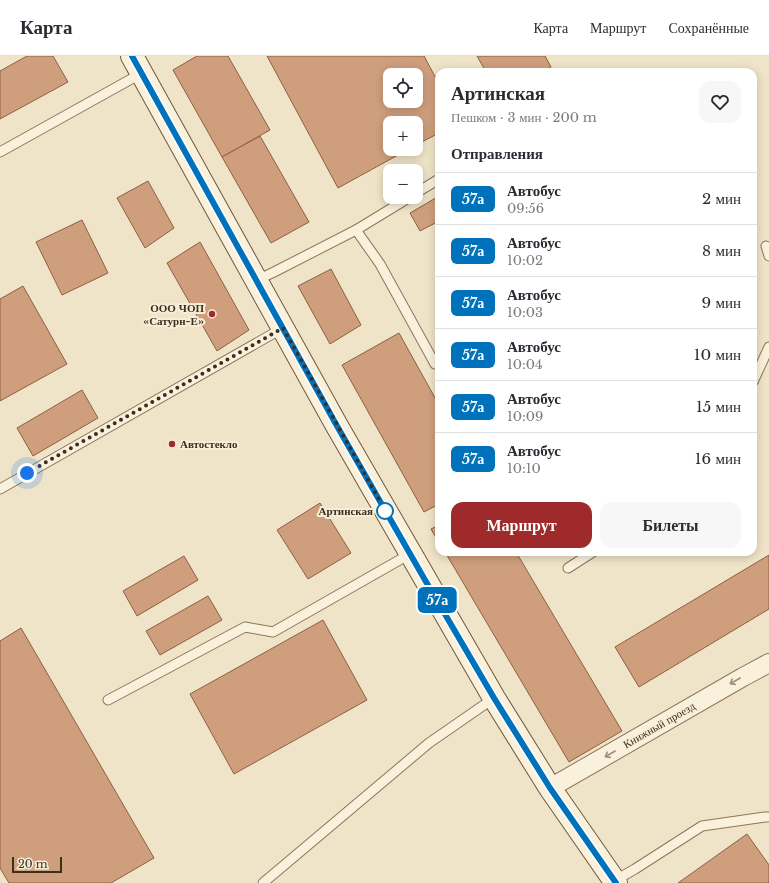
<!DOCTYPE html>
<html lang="ru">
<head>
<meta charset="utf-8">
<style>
	:root { --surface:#fff; --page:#f7f7f7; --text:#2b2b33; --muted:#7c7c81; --line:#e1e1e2; --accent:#9e2a2b }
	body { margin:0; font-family:"Libre Baskerville",serif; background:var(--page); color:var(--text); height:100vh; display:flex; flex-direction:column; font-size:15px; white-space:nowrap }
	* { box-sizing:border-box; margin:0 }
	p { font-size:13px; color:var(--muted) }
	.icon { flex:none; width:22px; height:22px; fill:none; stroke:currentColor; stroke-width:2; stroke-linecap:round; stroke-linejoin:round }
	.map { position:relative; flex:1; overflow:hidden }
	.side { position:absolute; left:435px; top:12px; width:322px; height:488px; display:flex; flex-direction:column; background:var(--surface); border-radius:12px; box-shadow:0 2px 10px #0003 }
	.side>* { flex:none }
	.badge { padding:0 8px; border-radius:6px; font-size:14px; line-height:26px }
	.fabs { position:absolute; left:383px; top:12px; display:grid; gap:8px }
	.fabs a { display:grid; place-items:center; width:40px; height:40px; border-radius:8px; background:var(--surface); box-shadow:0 2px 10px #0003; font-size:20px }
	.scale { position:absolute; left:12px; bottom:10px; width:50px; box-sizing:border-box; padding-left:4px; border:2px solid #3d2e20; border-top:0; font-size:11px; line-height:14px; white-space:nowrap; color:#3d2e20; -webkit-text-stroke:3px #f7eed8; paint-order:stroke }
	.you { position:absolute; width:20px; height:20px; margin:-10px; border:3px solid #fff; border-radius:50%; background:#1a73e8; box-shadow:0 0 0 6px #1a73e833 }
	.map>.badge { position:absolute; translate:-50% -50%; box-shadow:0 0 0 2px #fff }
	h2 { padding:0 16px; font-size:15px; line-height:36px }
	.round { display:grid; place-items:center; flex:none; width:42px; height:42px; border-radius:12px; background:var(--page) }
	.overview { display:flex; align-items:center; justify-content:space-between; height:68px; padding:0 16px }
	h1 { font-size:19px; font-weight:800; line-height:30px }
	.button { display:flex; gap:8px; margin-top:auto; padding:8px 16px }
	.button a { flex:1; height:46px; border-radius:12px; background:var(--accent); color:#fff; font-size:16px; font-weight:800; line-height:46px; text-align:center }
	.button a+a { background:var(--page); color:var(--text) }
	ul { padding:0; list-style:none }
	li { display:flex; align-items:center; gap:12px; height:52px; padding:0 16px; border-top:1px solid var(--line) }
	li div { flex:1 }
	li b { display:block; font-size:15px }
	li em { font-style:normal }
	li .badge { min-width:44px; font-weight:700; text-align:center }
	header { display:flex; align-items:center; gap:24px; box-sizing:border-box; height:56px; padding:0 20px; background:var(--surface); border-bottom:1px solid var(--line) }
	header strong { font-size:19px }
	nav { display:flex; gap:22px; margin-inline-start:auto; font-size:14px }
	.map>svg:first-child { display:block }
</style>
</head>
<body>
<header>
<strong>Карта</strong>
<nav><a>Карта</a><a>Маршрут</a><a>Сохранённые</a></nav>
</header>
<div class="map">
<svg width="769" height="827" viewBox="0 0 769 827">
	<rect width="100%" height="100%" fill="#f0e4c8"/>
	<g fill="#cf9f7d" stroke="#8d5f41" fill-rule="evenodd">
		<path d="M27 0H53L68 26 0 63V15Z"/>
		<path d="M197 0H228L270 74 222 101 173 14Z"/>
		<path d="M267 0H424L439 28V77L416 89V67H390V93H409L338 132ZM390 19H416V45H390Z"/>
		<path d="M477 0H545L551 11 542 16H486Z"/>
		<path d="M260 80 309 166 271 187 222 101Z"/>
		<path d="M148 125 174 172 145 192 117 142Z"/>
		<path d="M439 140V165L420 175 410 157Z"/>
		<path d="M82 164 108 217 62 239 36 186Z"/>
		<path d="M200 186 249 274 217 295 167 207Z"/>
		<path d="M331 213 361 269 330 288 298 230Z"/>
		<path d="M23 230 67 308 0 345V243Z"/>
		<path d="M399 277 439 349V448L424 456 342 309Z"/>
		<path d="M82 334 98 362 33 400 17 372Z"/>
		<path d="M320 447 351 497 308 523 277 474Z"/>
		<path d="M439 469V487L431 473Z"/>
		<path d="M445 496H516L622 675 569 706Z"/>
		<path d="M769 499V553L639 631 615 591Z"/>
		<path d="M184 500 198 524 137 560 123 535Z"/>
		<path d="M208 540 222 564 160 599 146 575Z"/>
		<path d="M323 564 367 644 234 718 190 638Z"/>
		<path d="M21 572 154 802 111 827H9L0 812V585Z"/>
		<path d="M747 778 769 809V827H678Z"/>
	</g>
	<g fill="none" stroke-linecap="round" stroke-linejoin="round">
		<g stroke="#8d765c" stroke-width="11">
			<g id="lane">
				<path d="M0 96 142 17"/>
				<path d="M416 137 439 123"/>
				<path d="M356 174 380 208 435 308"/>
				<path d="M766 190 769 200"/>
				<path d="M257 224 274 216 356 174 410 141"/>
				<path d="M753 326 769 291"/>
				<path d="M0 433 283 272"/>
				<path d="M568 512 593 496"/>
				<path d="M108 644 245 571 273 576 410 498"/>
				<path d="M614 825 635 813 702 770 765 761H769"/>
				<path d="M263 827 429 687 494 642"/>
			</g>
		</g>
		<g stroke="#8d765c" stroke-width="20">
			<path id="street" d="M550 732 743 621 769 607"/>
		</g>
		<g stroke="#6f573f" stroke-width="24">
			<path id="secondary" d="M132 0 337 370 494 642 550 732 616 827"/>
		</g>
		<use href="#lane" stroke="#faf1dc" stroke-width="9"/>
		<use href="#street" stroke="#faf1dc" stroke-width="18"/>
		<use href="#secondary" stroke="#faf1dc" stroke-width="22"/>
	</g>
	<defs><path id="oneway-shaft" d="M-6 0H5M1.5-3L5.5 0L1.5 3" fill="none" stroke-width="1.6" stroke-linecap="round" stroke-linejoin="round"/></defs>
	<g stroke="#9c907e">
		<use href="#oneway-shaft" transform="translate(735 625) rotate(150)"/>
		<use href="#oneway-shaft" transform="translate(610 698) rotate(150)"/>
	</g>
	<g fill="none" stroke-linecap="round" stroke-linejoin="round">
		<g stroke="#fff" stroke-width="9">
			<path id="line" d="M132 0 337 370 425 524 494 642 550 732 616 827"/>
		</g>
		<use href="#line" stroke="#0072bc" stroke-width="6"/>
		<path stroke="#3d2e20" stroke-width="4" stroke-dasharray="0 7.2" d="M27 417 283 272 386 456 385 455"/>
	</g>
	<g fill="#9e2a2b" stroke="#f7eed8" stroke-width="1.5">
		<circle cx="212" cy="258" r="4"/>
		<circle cx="172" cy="388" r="4"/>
	</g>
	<circle fill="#fff" stroke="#0072bc" stroke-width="2" cx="385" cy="455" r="8"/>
	<g text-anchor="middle" stroke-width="4" stroke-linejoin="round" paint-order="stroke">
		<g font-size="11" font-weight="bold" fill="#3d2e20" stroke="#f7eed8" text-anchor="end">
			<text x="204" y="256">ООО ЧОП<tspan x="204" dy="13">«Сатурн-Е»</tspan></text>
			<text x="180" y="392" text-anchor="start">Автостекло</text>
		</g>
		<g font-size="11" font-weight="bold" fill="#3d2e20" stroke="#f7eed8" text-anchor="end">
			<text x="373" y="459">Артинская</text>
		</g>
		<g font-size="11" fill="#3d2e20" stroke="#f7eed8">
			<text transform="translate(659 669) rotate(-30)" y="4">Книжный проезд</text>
		</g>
	</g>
</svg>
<div class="fabs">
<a><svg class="icon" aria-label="locate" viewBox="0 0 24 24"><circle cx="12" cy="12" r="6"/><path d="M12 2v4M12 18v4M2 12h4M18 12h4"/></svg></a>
<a>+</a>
<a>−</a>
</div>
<div class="scale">20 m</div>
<div class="you" style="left:27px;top:417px"></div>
<b class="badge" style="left:437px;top:544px;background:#0072bc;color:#fff">57а</b>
<section class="side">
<div class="overview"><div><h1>Артинская</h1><p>Пешком · 3 мин · 200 m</p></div><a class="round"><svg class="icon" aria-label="heart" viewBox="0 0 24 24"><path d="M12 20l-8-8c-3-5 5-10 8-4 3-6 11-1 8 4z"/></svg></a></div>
<h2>Отправления</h2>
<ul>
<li><span class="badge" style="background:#0072bc;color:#fff">57а</span><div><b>Автобус</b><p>09:56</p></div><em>2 мин</em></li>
<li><span class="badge" style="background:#0072bc;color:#fff">57а</span><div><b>Автобус</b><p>10:02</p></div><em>8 мин</em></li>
<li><span class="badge" style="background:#0072bc;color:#fff">57а</span><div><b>Автобус</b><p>10:03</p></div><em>9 мин</em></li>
<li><span class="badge" style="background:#0072bc;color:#fff">57а</span><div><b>Автобус</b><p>10:04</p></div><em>10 мин</em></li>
<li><span class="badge" style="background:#0072bc;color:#fff">57а</span><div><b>Автобус</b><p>10:09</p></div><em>15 мин</em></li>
<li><span class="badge" style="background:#0072bc;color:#fff">57а</span><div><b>Автобус</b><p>10:10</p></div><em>16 мин</em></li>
</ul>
<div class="button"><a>Маршрут</a><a>Билеты</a></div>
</section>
</div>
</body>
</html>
